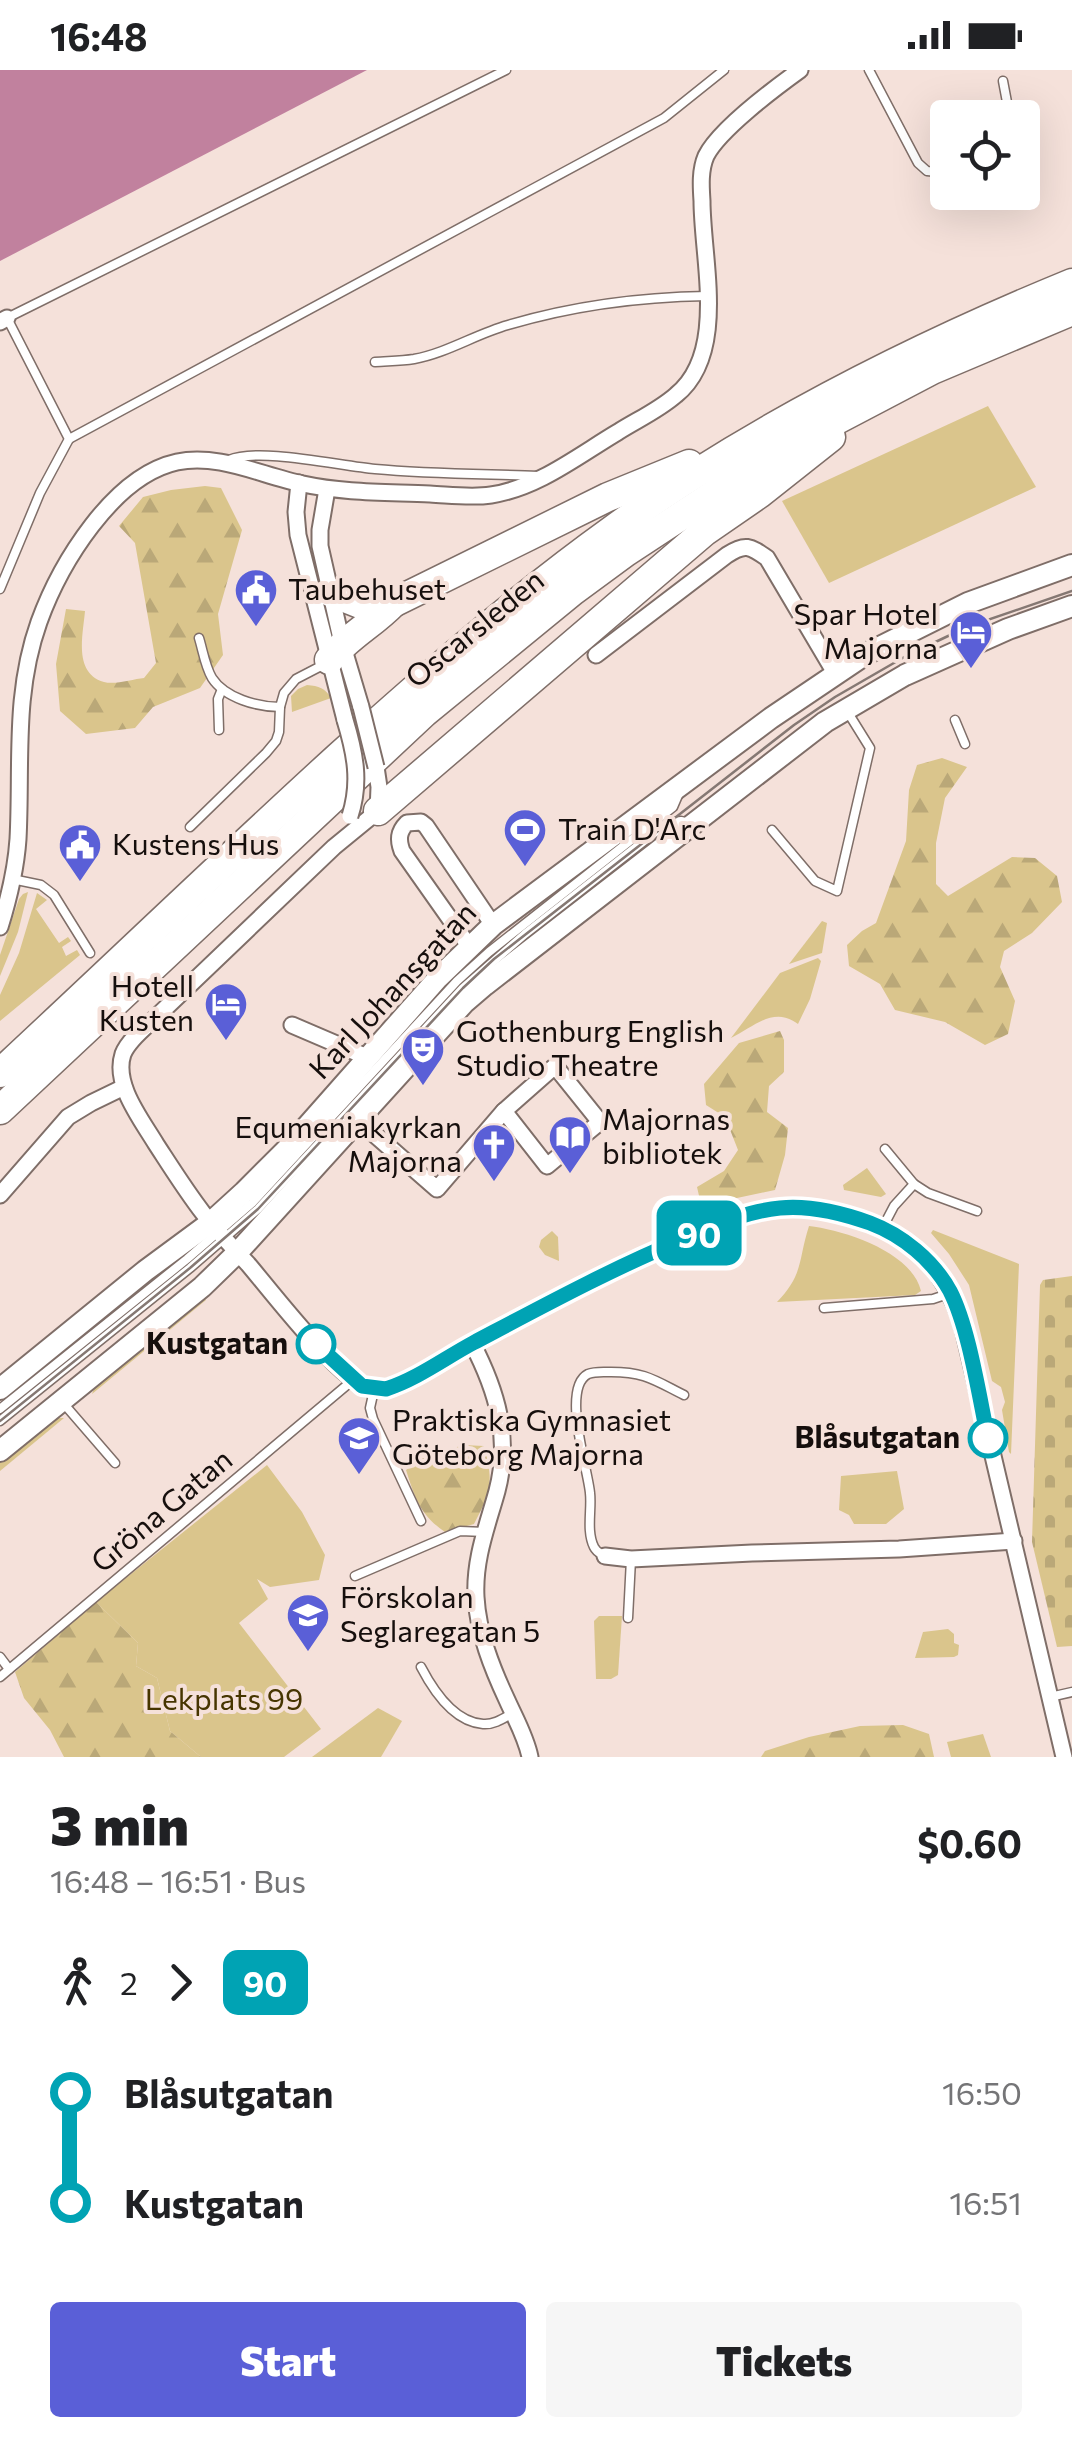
<!DOCTYPE html>
<html lang="en">
<head>
<meta charset="utf-8">
<style>
	:root { --surface:#fff; --page:#f6f6f6; --text:#202124; --muted:#757577; --accent:#5a5fd7 }
	body { margin:0; font-family:Commissioner,sans-serif; background:var(--page); color:var(--text); height:100vh; display:flex; flex-direction:column; font-size:38px; white-space:nowrap }
	* { box-sizing:border-box; margin:0 }
	p { font-size:32px; color:var(--muted) }
	.icon { flex:none; width:55px; height:55px; fill:none; stroke:currentColor; stroke-width:2; stroke-linecap:round; stroke-linejoin:round }
	.map { position:relative; height:1687px; overflow:hidden }
	.details { display:flex; flex-direction:column; background:var(--surface); flex:1 }
	.details>* { flex:none }
	.badge { padding:0 20px; border-radius:15px; font-size:35px; line-height:65px }
	.tools { position:absolute; left:930px; top:30px; display:grid; gap:20px }
	.tools a { display:grid; place-items:center; width:110px; height:110px; border-radius:10px; background:var(--surface); box-shadow:0 10px 40px #0002; font-size:50px }
	.map>.badge { position:absolute; translate:-50% -50%; box-shadow:0 0 0 5px #fff }
	.legs { display:flex; align-items:center; gap:15px; height:110px; padding:0 50px; font-size:32px }
	.legs p { margin-inline-start:auto }
	.overview { display:flex; align-items:center; justify-content:space-between; height:170px; padding:0 50px }
	h1 { font-size:55px; font-weight:800; line-height:75px }
	.button { display:flex; gap:20px; margin-top:auto; padding:20px 50px }
	.button a { flex:1; height:115px; border-radius:10px; background:var(--accent); color:#fff; font-size:40px; font-weight:800; line-height:115px; text-align:center }
	.button a+a { background:var(--page); color:var(--text) }
	ul { padding:0 50px; list-style:none }
	li { display:flex; align-items:center; gap:35px; height:110px; font-size:38px }
	li i { display:grid; place-items:center; width:15px; height:100%; margin:0 12px; background:currentColor }
	li i::after { content:''; width:25px; height:25px; margin:-12px; border:8px solid; border-radius:50%; background:var(--surface) }
	li p { margin-inline-start:auto }
	li:first-child i { background:linear-gradient(#0000 50%,currentColor 0) }
	li:last-child i { background:linear-gradient(currentColor 50%,#0000 0) }
	.status { display:flex; justify-content:space-between; align-items:center; height:70px; padding:0 50px; background:var(--surface); direction:ltr }
	.status svg { height:28px; fill:currentColor }
	.map>svg:first-child { display:block }
</style>
</head>
<body>
<div class="status"><b>16:48</b><svg viewBox="0 0 49 12"><path d="M0 12V9h3v3zM5 12V6h3v6zM10 12V3h3v9zM15 12V0h3v12zM26 1h20v11H26zM47 4h2v5h-2z"/></svg></div>
<div class="map">
<svg width="1072" height="1687" viewBox="0 0 1072 1687">
	<defs>
		<pattern id="forest-firs" width="22" height="20" patternUnits="userSpaceOnUse" patternTransform="scale(2.5)"><rect width="22" height="20" fill="#dac58c"/><path d="M5 1l3.5 6h-7zM16 11l3.5 6h-7z" fill="#baa878"/></pattern>
		<pattern id="cemetery-stones" width="16" height="16" patternUnits="userSpaceOnUse" patternTransform="scale(2.5)"><rect width="16" height="16" fill="#dac58c"/><path d="M2 7V4a2 2 0 0 1 4 0v3zM10 15v-3a2 2 0 0 1 4 0v3z" fill="#baa878"/></pattern>
	</defs>
	<rect width="100%" height="100%" fill="#f5e1da"/>
	<g fill="#dac58c">
		<path d="M988 336 1036 417 829 513 782 431Z"/>
		<path d="M307 615C319 616 325 618 331 628L292 642 291 626 298 619Z"/>
		<path d="M28 822 18 862 0 906V885L19 829 23 824Z"/>
		<path d="M37 823 47 830 36 839 59 873 68 867 71 871 62 877 66 886 77 880 80 885 0 951V925L19 883Z"/>
		<path d="M822 851 827 853 822 883 789 894Z"/>
		<path d="M818 888 821 891 810 929 798 954C773 935 753 958 731 968L780 903Z"/>
		<path d="M867 1098 886 1124 881 1127 844 1120 843 1115Z"/>
		<path d="M809 1156C844 1160 912 1182 921 1221L915 1225 777 1232C804 1204 798 1190 809 1156Z"/>
		<path d="M933 1160 1019 1194 1011 1384 1009 1382 1002 1340 1005 1332 1001 1317 992 1311 969 1215 949 1184 931 1163Z"/>
		<path d="M552 1161 558 1167 559 1191 545 1185 539 1177 541 1170Z"/>
		<path d="M200 1223 206 1230 92 1324 95 1316Z"/>
		<path d="M56 1348H64L0 1401V1388Z"/>
		<path d="M267 1395 302 1442 325 1485 319 1510 270 1517 257 1509 268 1529 239 1553 321 1659 284 1687H201L170 1661 157 1608 136 1596 138 1573 96 1532Z"/>
		<path d="M897 1401 904 1439 886 1454H854L849 1445 839 1440 841 1406Z"/>
		<path d="M599 1546H622L618 1605 611 1609H596L594 1551Z"/>
		<path d="M948 1559 954 1564V1573L959 1575 958 1585 954 1587 915 1588 923 1562Z"/>
		<path d="M378 1638 402 1651 381 1687H312Z"/>
		<path d="M983 1664 991 1687H951L947 1672Z"/>
	</g>
	<g fill="url(#forest-firs)">
		<path d="M205 416 221 418 242 460 218 544 223 585 200 618 153 637 135 658 86 664 60 641 56 594 66 539 85 541C83 565 73 603 104 612 115 615 133 609 144 608L156 593 135 473 119 456 143 427 171 420Z"/>
		<path d="M942 688 967 697 945 728 936 773V814L948 826 1012 787 1035 788 1057 806 1062 832 1032 863 1004 881 1000 897 1015 931 1008 964 985 975 945 952 895 940 880 914 849 896 847 875 862 861 876 853 906 771 909 720 917 695Z"/>
		<path d="M780 961 784 970V1002L769 1016 767 1042 788 1058 785 1085 775 1120 737 1128 700 1130 697 1117 724 1101 738 1080 725 1047 706 1035 704 1014 739 973Z"/>
		<path d="M463 1375 484 1376C494 1412 491 1422 474 1454L445 1462C420 1445 415 1428 406 1400L421 1389Z"/>
		<path d="M96 1532 138 1573 136 1596 157 1608 170 1661 201 1687H64L50 1660 24 1628 15 1602Z"/>
		<path d="M903 1655 929 1664 934 1687H761L765 1681 809 1667 860 1656Z"/>
	</g>
	<path fill="url(#cemetery-stones)" d="M1072 1206V1576L1057 1577 1032 1472 1040 1215 1043 1210Z"/>
	<path fill="#c1819e" d="M0 0H367L0 191Z"/>
	<g fill="none" stroke-linecap="round" stroke-linejoin="round">
		<g stroke="#7f6e68" stroke-width="11">
			<g id="lane">
				<path d="M869 0 918 93 927 101 948 103"/>
				<path d="M1003 11 1010 48"/>
				<path d="M375 292C388 291 401 291 414 289 447 283 476 264 508 255 572 236 641 227 707 226"/>
				<path d="M69 369 664 48 724 0"/>
				<path d="M229 390C259 377 340 396 375 399 429 404 484 404 538 406"/>
				<path d="M0 519 40 423 69 369 7 248 506 0"/>
				<path d="M199 568C203 581 205 596 212 608 225 628 257 637 280 637"/>
				<path d="M955 650 965 674"/>
				<path d="M219 660 218 629 222 619"/>
				<path d="M190 757 266 683 276 671 279 662 280 637 284 623 296 609 323 595"/>
				<path d="M772 760 815 811 837 821 870 678 847 641"/>
				<path d="M12 809 41 815 54 825 90 883"/>
				<path d="M914 1114 928 1123 977 1141"/>
				<path d="M883 1157 894 1136 914 1114 885 1079"/>
				<path d="M824 1238 933 1229 951 1223"/>
				<path d="M374 1320 370 1338 373 1349 421 1451"/>
				<path d="M64 1334 115 1393"/>
				<path d="M0 1339 187 1189 252 1133 457 911 489 882 673 737 679 723"/>
				<path d="M0 1351 190 1198 258 1139 463 918 525 864 667 753 681 751 689 753"/>
				<path d="M605 1486C600 1483 597 1483 594 1477 586 1461 592 1439 590 1423 588 1399 561 1318 588 1304 595 1301 604 1302 611 1302 645 1302 654 1310 684 1325"/>
				<path d="M355 1506 460 1461 485 1462"/>
				<path d="M628 1548 631 1489"/>
				<path d="M0 1587 9 1599"/>
				<path d="M421 1597C433 1620 454 1652 483 1654 494 1655 504 1648 513 1643"/>
				<path d="M0 1607 353 1310"/>
				<path d="M1050 1627 1072 1622"/>
			</g>
		</g>
		<g stroke="#7f6e68" stroke-width="19">
			<g id="street">
				<path d="M0 252 7 248"/>
				<path d="M299 413 296 442 298 465 345 650"/>
				<path d="M327 419 320 460V476L342 573 361 637"/>
				<path d="M596 585 727 485C745 473 750 476 767 488L835 603"/>
				<path d="M376 697 379 717 378 741 334 777 153 950C143 959 128 971 123 984 113 1014 141 1049 156 1074 171 1097 186 1121 203 1143 217 1161 232 1177 248 1194 271 1221 339 1310 369 1318 397 1325 446 1288 471 1274 542 1235 614 1197 689 1167 719 1154 750 1140 783 1137 803 1136 823 1140 843 1145 905 1161 939 1190 961 1250L1064 1687"/>
				<path d="M0 857C9 828 16 799 18 769 22 694 13 625 39 552 60 494 113 406 177 392 219 383 262 406 303 414 344 423 388 422 430 424 450 425 471 428 491 425 538 418 579 385 618 362 637 350 659 340 676 325 728 283 702 189 702 131 701 116 700 100 706 86 719 60 775 18 800 0"/>
				<path d="M469 876 402 781C398 770 398 762 407 753L421 752 426 756 493 855"/>
				<path d="M292 955 369 988"/>
				<path d="M555 996 600 1052 547 1096 504 1041Z"/>
				<path d="M358 1050 437 1119 504 1041"/>
				<path d="M0 1125 68 1047 91 1033 124 1017"/>
				<path d="M472 1273C497 1321 511 1368 497 1421 487 1457 474 1489 476 1527 478 1563 492 1598 507 1630 515 1648 526 1667 530 1687"/>
				<path d="M605 1486 631 1489 752 1483 899 1479 1014 1471"/>
			</g>
		</g>
		<g stroke="#7f6e68" stroke-width="24">
			<g id="secondary">
				<path d="M0 1319 145 1201 210 1153 244 1122 286 1080 438 908 493 855 771 648 866 584 968 533 1072 495"/>
				<path d="M0 1381 202 1217 237 1183 464 933 485 915 825 652 905 605 1008 559 1072 536"/>
			</g>
		</g>
		<g stroke="#7f6e68" stroke-width="31">
			<g id="highway">
				<path d="M330 522 360 534 393 533 608 427 689 394"/>
				<path d="M329 590C347 567 373 554 393 533"/>
				<path d="M378 741 704 462 759 424 831 367"/>
				<path d="M0 1003C113 898 224 791 338 687 426 608 516 529 612 460 754 358 911 279 1072 213"/>
				<path d="M0 1040 424 643 573 521 626 482 789 375 932 300 1072 241"/>
			</g>
		</g>
		<use href="#lane" stroke="#fff" stroke-width="8"/>
		<use href="#street" stroke="#fff" stroke-width="15"/>
		<use href="#secondary" stroke="#fff" stroke-width="20"/>
		<use href="#highway" stroke="#fff" stroke-width="28"/>
		<path stroke="#857873" stroke-width="2.5" d="M0 1351 190 1198 258 1139 463 918 494 889 794 655 835 627 906 586 967 557 1072 521"/>
		<g stroke="#7f6e68" stroke-width="19" stroke-linecap="butt">
			<g id="street-bridge">
				<path d="M361 637 376 697"/>
				<path d="M345 650C355 683 361 712 350 746"/>
			</g>
		</g>
		<use href="#street-bridge" stroke="#fff" stroke-width="15"/>
	</g>
	<g fill="none" stroke-linecap="round" stroke-linejoin="round">
		<g stroke="#fff" stroke-width="22">
			<path id="line-1" d="M316 1274 362 1316 386 1319C417 1309 445 1288 473 1273 543 1236 613 1198 686 1168 716 1155 747 1141 780 1138 810 1135 842 1143 870 1153 902 1165 933 1190 950 1221 969 1258 979 1326 988 1368"/>
		</g>
		<use href="#line-1" stroke="#00a3b4" stroke-width="15"/>
	</g>
	<defs>
		<g id="civic-pin" transform="scale(2.25)"><path d="M0 17L-7.5 6A9.5 9.5 0 1 1 7.5 6Z" fill="#5a5fd7" stroke="#f5e1da"/><path d="M-.6-6.5H3V-4.5H.6V-3L4-1V1h2V6H-6V1h2V-1L-.6-3ZM-1.2 2.5V6h2.4V2.5Z" fill="#fff"/></g>
		<g id="hotel-pin" transform="scale(2.25)"><path d="M0 17L-7.5 6A9.5 9.5 0 1 1 7.5 6Z" fill="#5a5fd7" stroke="#f5e1da"/><path d="M-6-4.5h1.5V1H6V5H4.5V3h-9V5H-6ZM-4 0a1.8 1.8 0 1 1 3.6 0ZM.5 0V-2.5h3Q6-2.5 6 0Z" fill="#fff"/></g>
		<g id="stadium-pin" transform="scale(2.25)"><path d="M0 17L-7.5 6A9.5 9.5 0 1 1 7.5 6Z" fill="#5a5fd7" stroke="#f5e1da"/><path d="M0-5a6.5 5 0 1 0 0 10a6.5 5 0 1 0 0-10ZM-3.5-1.8h7v3.6h-7Z" fill="#fff"/></g>
		<g id="theatre-pin" transform="scale(2.25)"><path d="M0 17L-7.5 6A9.5 9.5 0 1 1 7.5 6Z" fill="#5a5fd7" stroke="#f5e1da"/><path d="M-5-5.5Q0-4 5-5.5V0Q5 5 0 6Q-5 5-5 0ZM-3.3-2.5H-1v1.5H-3.3ZM1-2.5H3.3v1.5H1ZM-2.8 1Q0 5.5 2.8 1Z" fill="#fff"/></g>
		<g id="library-pin" transform="scale(2.25)"><path d="M0 17L-7.5 6A9.5 9.5 0 1 1 7.5 6Z" fill="#5a5fd7" stroke="#f5e1da"/><path d="M-6-4Q-3-5.5-.7-3.5V5Q-3 3-6 4ZM6-4Q3-5.5 .7-3.5V5Q3 3 6 4Z" fill="#fff"/></g>
		<g id="church-pin" transform="scale(2.25)"><path d="M0 17L-7.5 6A9.5 9.5 0 1 1 7.5 6Z" fill="#5a5fd7" stroke="#f5e1da"/><path d="M-1.2-6h2.4v3.5h3.3v2.4h-3.3V6h-2.4V-.1h-3.3v-2.4h3.3Z" fill="#fff"/></g>
		<g id="school-pin" transform="scale(2.25)"><path d="M0 17L-7.5 6A9.5 9.5 0 1 1 7.5 6Z" fill="#5a5fd7" stroke="#f5e1da"/><path d="M0-5L7-2L0 1L-7-2ZM-4 1L0 2.5L4 1V4Q0 6-4 4Z" fill="#fff"/></g>
	</defs>
	<g fill-rule="evenodd">
		<use href="#civic-pin" x="256" y="520"/>
		<use href="#hotel-pin" x="971" y="562"/>
		<use href="#stadium-pin" x="525" y="760"/>
		<use href="#civic-pin" x="80" y="775"/>
		<use href="#hotel-pin" x="226" y="934"/>
		<use href="#theatre-pin" x="423" y="979"/>
		<use href="#library-pin" x="570" y="1067"/>
		<use href="#church-pin" x="494" y="1075"/>
		<use href="#school-pin" x="359" y="1368"/>
		<use href="#school-pin" x="308" y="1545"/>
	</g>
	<g fill="#fff" stroke="#00a3b4" stroke-width="5">
		<circle cx="316" cy="1274" r="18"/>
		<circle cx="988" cy="1368" r="18"/>
	</g>
	<g text-anchor="middle" stroke-width="8" stroke-linejoin="round" paint-order="stroke">
		<g font-size="30" fill="#160f0d" stroke="#f5e1da" text-anchor="start">
			<text x="288" y="530">Taubehuset</text>
			<text x="938" y="555" text-anchor="end">Spar Hotel<tspan x="938" dy="34">Majorna</tspan></text>
			<text x="558" y="770">Train D'Arc</text>
			<text x="112" y="785">Kustens Hus</text>
			<text x="194" y="927" text-anchor="end">Hotell<tspan x="194" dy="34">Kusten</tspan></text>
			<text x="456" y="972">Gothenburg English<tspan x="456" dy="34">Studio Theatre</tspan></text>
			<text x="602" y="1060">Majornas<tspan x="602" dy="34">bibliotek</tspan></text>
			<text x="462" y="1068" text-anchor="end">Equmeniakyrkan<tspan x="462" dy="34">Majorna</tspan></text>
			<text x="392" y="1361">Praktiska Gymnasiet<tspan x="392" dy="34">Göteborg Majorna</tspan></text>
			<text x="340" y="1538">Förskolan<tspan x="340" dy="34">Seglaregatan 5</tspan></text>
		</g>
		<g font-size="30" fill="#160f0d" stroke="#f5e1da">
			<text transform="translate(475 559) rotate(-39)" y="10">Oscarsleden</text>
			<text transform="translate(393 921) rotate(-47)" y="10">Karl Johansgatan</text>
			<text transform="translate(162 1441) rotate(-40)" y="10">Gröna Gatan</text>
		</g>
		<g font-size="30" font-weight="bold" fill="#160f0d" stroke="#f5e1da" text-anchor="end">
			<text x="288" y="1284">Kustgatan</text>
			<text x="960" y="1378">Blåsutgatan</text>
		</g>
		<g font-size="30" fill="#463500" stroke="#f5e1da">
			<text x="224" y="1640">Lekplats 99</text>
		</g>
	</g>
</svg>
<div class="tools">
<a><svg class="icon" aria-label="locate" viewBox="0 0 24 24"><circle cx="12" cy="12" r="6"/><path d="M12 2v4M12 18v4M2 12h4M18 12h4"/></svg></a>
</div>
<b class="badge" style="left:699px;top:1163px;background:#00a3b4;color:#fff">90</b>
</div>
<section class="details">
<div class="overview"><div><h1>3 min</h1><p>16:48 – 16:51 · Bus</p></div><b>$0.60</b></div>
<div class="legs"><svg class="icon" aria-label="walk" viewBox="0 0 24 24"><circle cx="13" cy="4" r="2"/><path d="M13 8l-2 6 4 7M11 14l-3 7M7 12l3-4h3l4 4"/></svg>2<svg class="icon" aria-label="forward" viewBox="0 0 24 24"><path d="M9 5l7 7-7 7"/></svg><b class="badge" style="background:#00a3b4;color:#fff">90</b></div>
<ul>
<li><i style="color:#00a3b4"></i><b>Blåsutgatan</b><p>16:50</p></li>
<li><i style="color:#00a3b4"></i><b>Kustgatan</b><p>16:51</p></li>
</ul>
<div class="button"><a>Start</a><a>Tickets</a></div>
</section>
</body>
</html>
